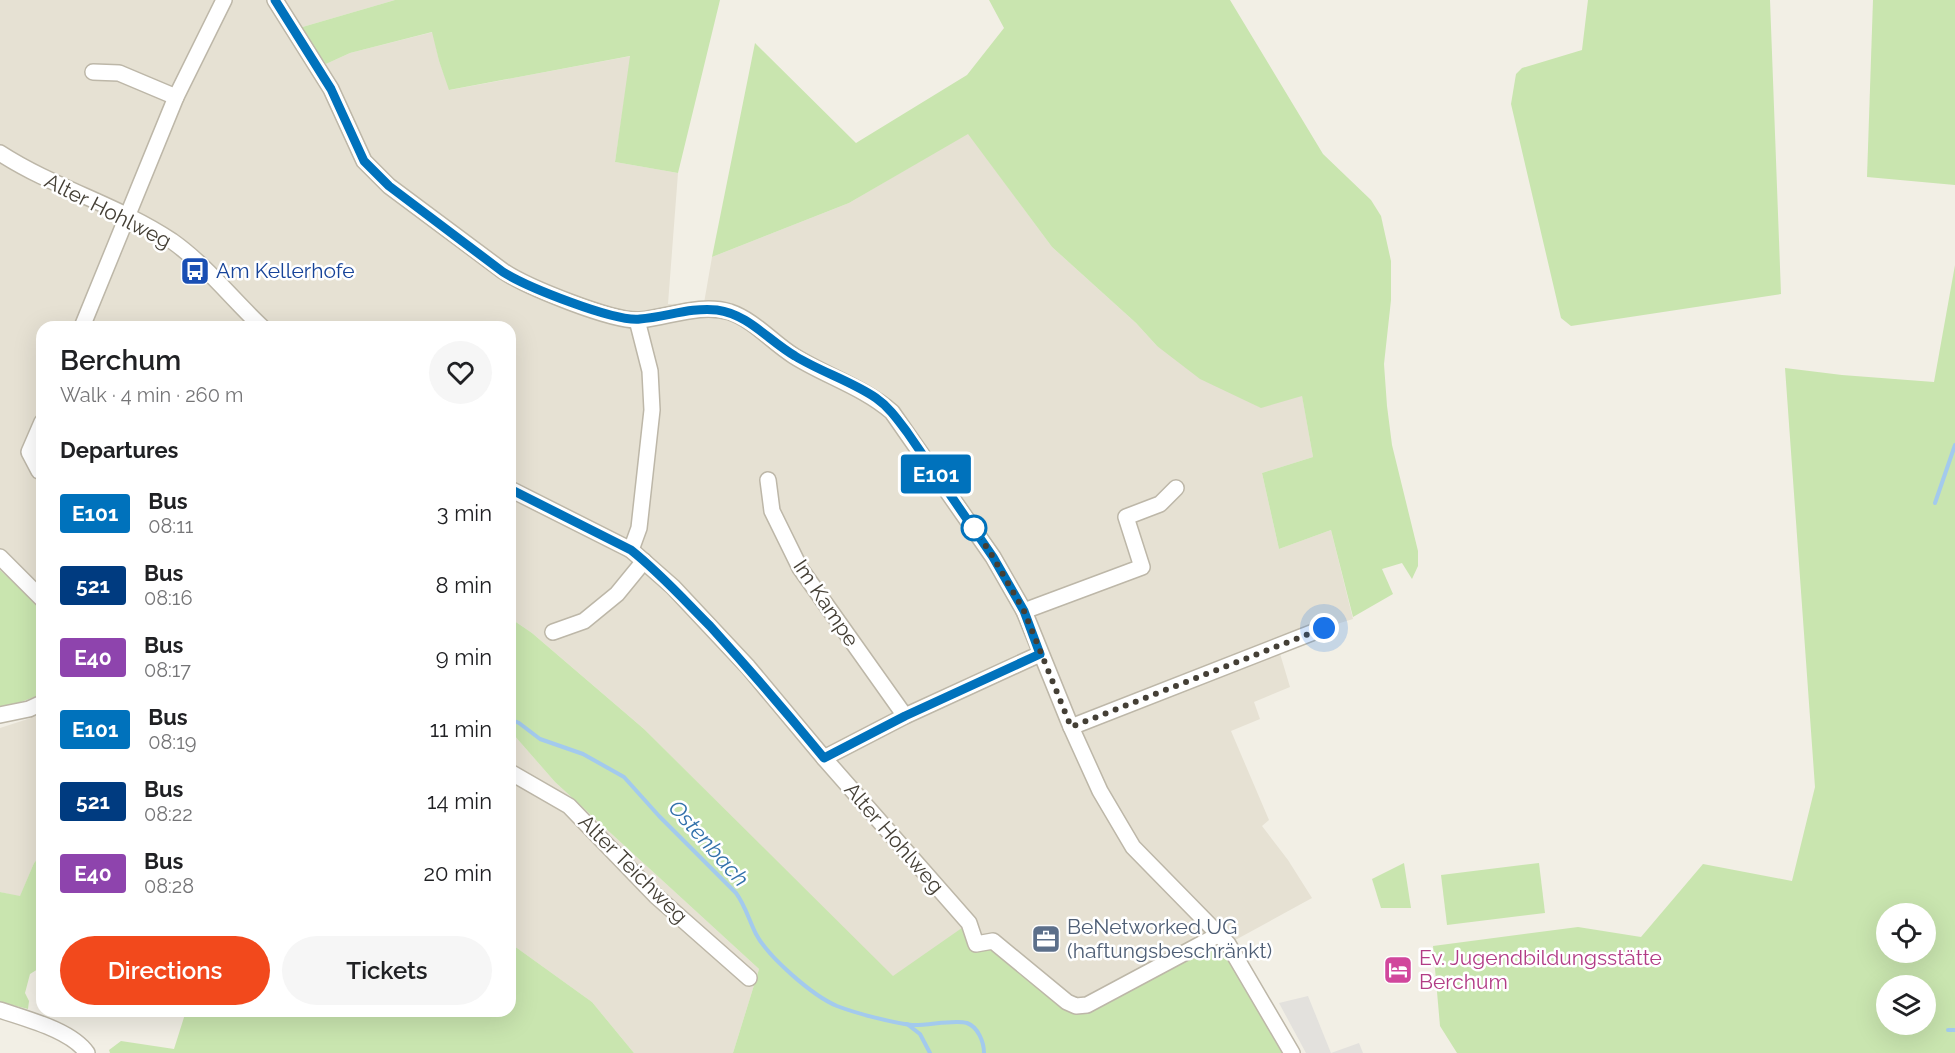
<!DOCTYPE html>
<html lang="en">
<head>
<meta charset="utf-8">
<style>
	:root { --surface:#fff; --page:#f6f6f6; --text:#202124; --muted:#757577; --accent:#f2491c }
	body { margin:0; font-family:Raleway,sans-serif; background:var(--page); color:var(--text); height:100vh; display:flex; flex-direction:column; font-size:22px; white-space:nowrap }
	* { box-sizing:border-box; margin:0 }
	p { font-size:20px; color:var(--muted) }
	.icon { flex:none; width:33px; height:33px; fill:none; stroke:currentColor; stroke-width:2; stroke-linecap:round; stroke-linejoin:round }
	.map { position:relative; flex:1; overflow:hidden }
	.panel { position:absolute; left:36px; top:321px; width:480px; height:696px; display:flex; flex-direction:column; background:var(--surface); border-radius:18px; box-shadow:0 6px 24px #0002 }
	.panel>* { flex:none }
	.badge { padding:0 12px; border-radius:4px; font-size:21px; line-height:39px }
	.controls { position:absolute; left:1876px; top:903px; display:grid; gap:12px }
	.controls a { display:grid; place-items:center; width:60px; height:60px; border-radius:50%; background:var(--surface); box-shadow:0 6px 24px #0002; font-size:30px }
	.you { position:absolute; width:30px; height:30px; margin:-15px; border:4px solid #fff; border-radius:50%; background:#1a73e8; box-shadow:0 0 0 9px #1a73e833 }
	.map>.badge { position:absolute; translate:-50% -50%; box-shadow:0 0 0 3px #fff }
	h2 { padding:0 24px; font-size:22px; line-height:54px }
	.round { display:grid; place-items:center; flex:none; width:63px; height:63px; border-radius:32px; background:var(--page) }
	.overview { display:flex; align-items:center; justify-content:space-between; height:102px; padding:0 24px }
	h1 { font-size:28px; font-weight:600; line-height:45px }
	.action { display:flex; gap:12px; margin-top:auto; padding:12px 24px }
	.action a { flex:1; height:69px; border-radius:36px; background:var(--accent); color:#fff; font-size:24px; font-weight:600; line-height:69px; text-align:center }
	.action a+a { background:var(--page); color:var(--text) }
	ul { padding:0; list-style:none }
	li { display:flex; align-items:center; gap:18px; height:72px; padding:0 24px }
	li div { flex:1 }
	li b { display:block; font-size:22px }
	li em { font-style:normal }
	li .badge { min-width:66px; font-weight:700; text-align:center }
	.map>svg:first-child { display:block }
</style>
</head>
<body>
<div class="map">
<svg width="1955" height="1053" viewBox="0 0 1955 1053">
	<rect width="100%" height="100%" fill="#f2efe5"/>
	<g fill="#e6e1d3">
		<path d="M0 0H395L299 28 326 64 350 53 433 32 439 61 450 90 631 56 615 162 678 173 668 304 704 303 712 257 849 203 968 133 1052 247 1136 323 1157 346 1302 395 1313 457 1262 473 1279 549 1331 530 1353 619 1324 628 1278 647 1290 687 1254 702 1260 719 1231 731 1269 820 1262 826 1288 860 1312 898 1228 944 1087 1005 893 977 644 729 532 633 510 618V327H42V588L0 549Z"/>
		<path d="M42 712V854L34 863 20 897 0 892V728L31 718Z"/>
		<path d="M510 733 513 734 555 782 759 969 733 1053H634L592 1002 510 943Z"/>
	</g>
	<g fill="#c9e5af" fill-rule="evenodd">
		<path d="M395 0H720L678 173 615 162 630 56 449 90 439 61 432 32 350 53 326 64 299 28Z"/>
		<path d="M989 0H1230L1323 154 1371 200 1381 216 1391 261V300L1384 364 1387 406 1392 445 1418 551V566L1412 579 1402 563 1382 569 1393 594 1353 617 1331 530 1279 549 1262 473 1313 457 1302 396 1261 408 1200 379 1157 346 1136 323 1052 247 968 134 849 203 712 257 755 43 856 143 967 75 1004 28Z"/>
		<path d="M1588 0H1770L1781 294 1571 326 1561 318 1511 104 1516 74 1522 68 1582 50Z"/>
		<path d="M1873 0H1955V185L1867 177Z"/>
		<path d="M1955 265V1053H1457L1440 1026 1433 946 1578 927 1641 937 1703 864 1792 881 1815 787 1785 368 1842 375 1934 382ZM1887 914H1926V952H1887ZM1887 986H1926V1024H1887Z"/>
		<path d="M0 570 42 609V694L0 710Z"/>
		<path d="M510 618 532 633 644 729 893 976 969 923 976 944 993 941 1076 1006 1218 935 1292 1053H733L759 969 555 782 513 734 510 733Z"/>
		<path d="M42 854V969H38L30 974 25 993 29 1001 28 1009 0 1002V892L20 896 34 863Z"/>
		<path d="M1404 863 1411 908H1381L1372 879Z"/>
		<path d="M1539 863 1545 913 1447 925 1441 875Z"/>
		<path d="M510 943 592 1002 634 1053H110L109 1050 121 1041 174 1049 186 1011H510Z"/>
	</g>
	<path fill="#e3e1dd" d="M1308 996 1331 1053 1359 1043 1363 1053H1306L1279 1003Z"/>
	<g fill="none" stroke-linecap="round" stroke-linejoin="round">
		<g stroke="#a3caed" stroke-width="4">
			<path d="M1935 503 1955 445"/>
			<path d="M510 719 519 723 540 739 583 754 624 777 659 816 736 893C745 905 749 920 756 934 768 957 813 996 837 1006 855 1013 893 1023 912 1025 927 1026 954 1019 967 1023 978 1027 984 1042 984 1053"/>
			<path d="M907 1024 920 1034 930 1053"/>
			<path d="M1948 1030H1955"/>
		</g>
		<g stroke="#bdb7a8" stroke-width="18">
			<g id="street">
				<path d="M275 0 331 89 364 161 389 186 503 271C527 287 613 322 640 320 670 317 700 303 730 312 754 320 773 343 794 356 826 376 863 387 892 412L993 557 1024 611 1071 727 1100 791 1133 847 1228 944 1292 1053"/>
				<path d="M93 72 119 73 176 97"/>
				<path d="M0 153C54 188 118 205 172 241 206 265 232 299 262 327"/>
				<path d="M82 327 176 97 224 0"/>
				<path d="M42 422 29 452 39 471 42 472"/>
				<path d="M768 480 772 511 800 568 905 716"/>
				<path d="M510 489 631 550 673 587 748 667 824 758 969 923 976 944 993 941 1067 1002 1076 1006 1087 1005 1218 935"/>
				<path d="M631 550 639 528 652 410 650 371 637 320"/>
				<path d="M0 557 42 599"/>
				<path d="M1024 611 1142 567 1126 517 1160 504 1176 488"/>
				<path d="M553 632 584 621 617 594 644 561"/>
				<path d="M0 715 29 709 42 703"/>
				<path d="M1071 727 1324 628"/>
				<path d="M824 758 905 716 1040 654"/>
				<path d="M510 772 569 806 656 896 749 978"/>
				<path d="M0 1010C26 1019 71 1030 87 1053"/>
			</g>
		</g>
		<use href="#street" stroke="#fff" stroke-width="15"/>
	</g>
	<g fill="none" stroke-linecap="round" stroke-linejoin="round">
		<g stroke="#fff" stroke-width="14">
			<path id="line" d="M275 0 331 89 364 161 389 186 503 272C527 287 614 322 640 319 666 317 691 307 717 310 748 314 769 341 795 356 821 372 851 381 876 398 889 407 898 420 907 432L993 557 1024 611 1040 654 905 716 824 758C787 713 749 669 710 626 684 600 660 573 631 550L510 489"/>
		</g>
		<use href="#line" stroke="#0072bc" stroke-width="9"/>
		<path stroke="#443f35" stroke-width="6" stroke-dasharray="0 10.8" d="M974 528 993 557 1024 611 1071 727 1324 628"/>
	</g>
	<defs>
		<g id="bus-square" transform="scale(1.5)"><rect x="-9" y="-9" width="18" height="18" rx="4" fill="#1a4fb4" stroke="#fff"/><path d="M-5-6H5V4H4V6H2V4H-2V6H-4V4H-5ZM-3.5-4V0h7V-4ZM-3.5 1.2v1.5H-2V1.2ZM2 1.2v1.5H3.5V1.2Z" fill="#fff"/></g>
		<g id="office-square" transform="scale(1.5)"><rect x="-9" y="-9" width="18" height="18" rx="4" fill="#5c6f8a" stroke="#fff"/><path d="M-6-3h4V-5.5h4V-3h4V5H-6ZM-1-4.5V-3h2v-1.5ZM-6 0V1H6V0Z" fill="#fff"/></g>
		<g id="hotel-square" transform="scale(1.5)"><rect x="-9" y="-9" width="18" height="18" rx="4" fill="#d1479c" stroke="#fff"/><path d="M-6-4.5h1.5V1H6V5H4.5V3h-9V5H-6ZM-4 0a1.8 1.8 0 1 1 3.6 0ZM.5 0V-2.5h3Q6-2.5 6 0Z" fill="#fff"/></g>
	</defs>
	<g fill-rule="evenodd">
		<use href="#bus-square" x="195" y="271"/>
		<use href="#office-square" x="1046" y="939"/>
		<use href="#hotel-square" x="1398" y="970"/>
	</g>
	<circle fill="#fff" stroke="#0072bc" stroke-width="3" cx="974" cy="528" r="12"/>
	<g text-anchor="middle" stroke-width="5" stroke-linejoin="round" paint-order="stroke">
		<g font-size="21" fill="#443f35" stroke="#fff">
			<text transform="translate(108 211) rotate(27)" y="7">Alter Hohlweg</text>
			<text transform="translate(826 603) rotate(56)" y="7">Im Kampe</text>
			<text transform="translate(894 838) rotate(49)" y="7">Alter Hohlweg</text>
			<text transform="translate(633 869) rotate(45)" y="7">Alter Teichweg</text>
		</g>
		<g font-size="21" fill="#164399" stroke="#fff" text-anchor="start">
			<text x="216" y="278">Am Kellerhofe</text>
		</g>
		<g font-size="21" fill="#4e5e75" stroke="#fff" text-anchor="start">
			<text x="1067" y="934">BeNetworked UG<tspan x="1067" dy="24">(haftungsbeschränkt)</tspan></text>
		</g>
		<g font-size="21" fill="#b23c85" stroke="#fff" text-anchor="start">
			<text x="1419" y="965">Ev. Jugendbildungsstätte<tspan x="1419" dy="24">Berchum</tspan></text>
		</g>
		<g font-size="22" font-style="italic" fill="#3271ab" stroke="#fff">
			<text transform="translate(709 843) rotate(48)" y="8">Ostenbach</text>
		</g>
	</g>
</svg>
<div class="controls">
<a><svg class="icon" aria-label="locate" viewBox="0 0 24 24"><circle cx="12" cy="12" r="6"/><path d="M12 2v4M12 18v4M2 12h4M18 12h4"/></svg></a>
<a><svg class="icon" aria-label="layers" viewBox="0 0 24 24"><path d="M12 4l9 5-9 5-9-5zM3 14l9 5 9-5"/></svg></a>
</div>
<div class="you" style="left:1324px;top:628px"></div>
<b class="badge" style="left:936px;top:474px;background:#0072bc;color:#fff">E101</b>
<section class="panel">
<div class="overview"><div><h1>Berchum</h1><p>Walk · 4 min · 260 m</p></div><a class="round"><svg class="icon" aria-label="heart" viewBox="0 0 24 24"><path d="M12 20l-8-8c-3-5 5-10 8-4 3-6 11-1 8 4z"/></svg></a></div>
<h2>Departures</h2>
<ul>
<li><span class="badge" style="background:#0072bc;color:#fff">E101</span><div><b>Bus</b><p>08:11</p></div><em>3 min</em></li>
<li><span class="badge" style="background:#003b80;color:#fff">521</span><div><b>Bus</b><p>08:16</p></div><em>8 min</em></li>
<li><span class="badge" style="background:#8e44ad;color:#fff">E40</span><div><b>Bus</b><p>08:17</p></div><em>9 min</em></li>
<li><span class="badge" style="background:#0072bc;color:#fff">E101</span><div><b>Bus</b><p>08:19</p></div><em>11 min</em></li>
<li><span class="badge" style="background:#003b80;color:#fff">521</span><div><b>Bus</b><p>08:22</p></div><em>14 min</em></li>
<li><span class="badge" style="background:#8e44ad;color:#fff">E40</span><div><b>Bus</b><p>08:28</p></div><em>20 min</em></li>
</ul>
<div class="action"><a>Directions</a><a>Tickets</a></div>
</section>
</div>
</body>
</html>
